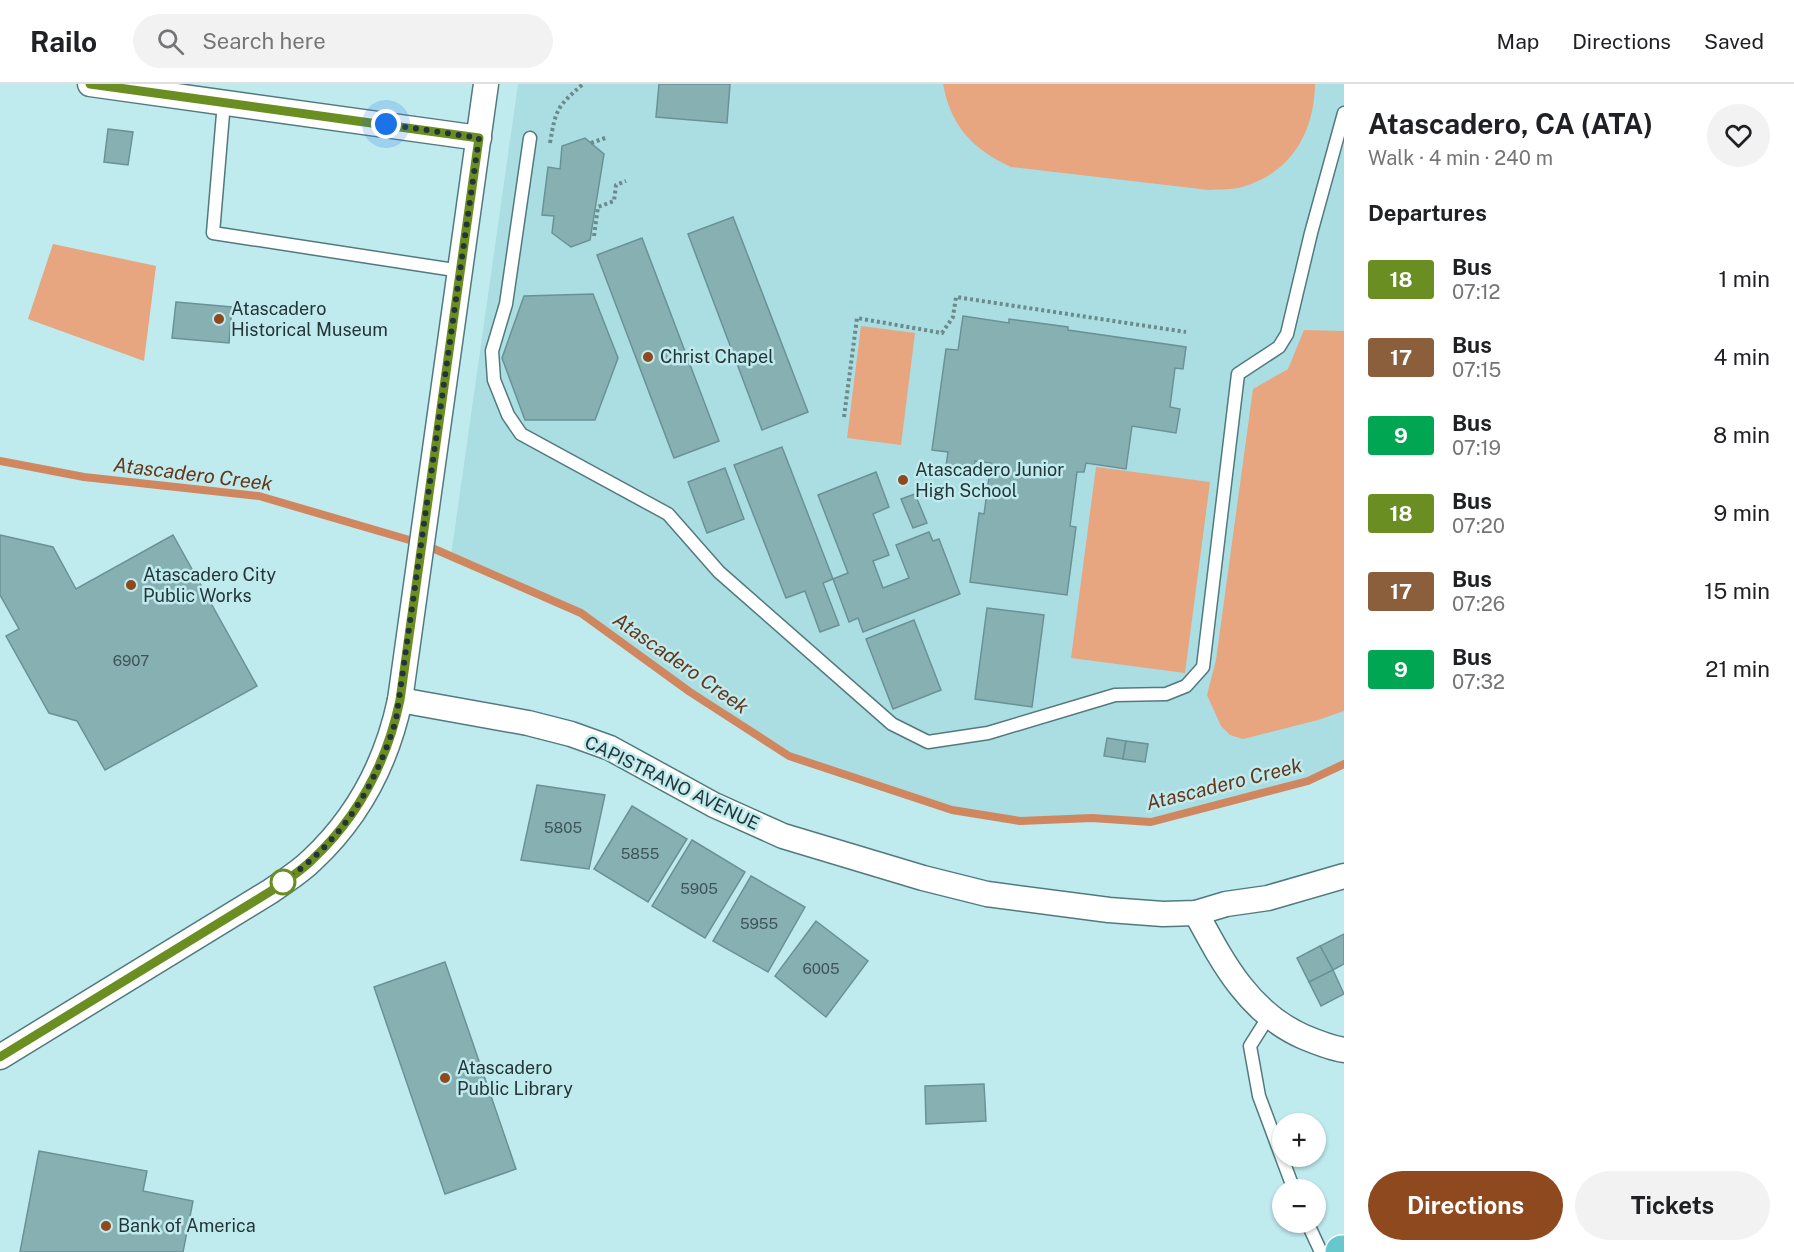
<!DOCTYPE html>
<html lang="en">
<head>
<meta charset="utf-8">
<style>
	:root { --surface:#fff; --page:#f2f2f2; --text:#202124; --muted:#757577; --line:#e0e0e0; --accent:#8e491e }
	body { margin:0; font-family:"Public Sans",sans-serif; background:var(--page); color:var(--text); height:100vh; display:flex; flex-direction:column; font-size:22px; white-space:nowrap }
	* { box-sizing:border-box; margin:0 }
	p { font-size:20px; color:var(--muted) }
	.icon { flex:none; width:33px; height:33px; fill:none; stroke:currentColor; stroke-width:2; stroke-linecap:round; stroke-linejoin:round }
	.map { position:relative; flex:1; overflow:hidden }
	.side { display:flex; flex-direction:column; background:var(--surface); width:450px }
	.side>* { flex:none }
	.badge { padding:0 12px; border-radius:4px; font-size:21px; line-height:39px }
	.fabs { position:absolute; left:1272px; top:1029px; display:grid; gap:12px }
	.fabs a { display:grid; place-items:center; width:54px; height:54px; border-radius:50%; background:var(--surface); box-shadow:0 2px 4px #0004; font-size:30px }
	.you { position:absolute; width:30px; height:30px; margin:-15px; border:4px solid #fff; border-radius:50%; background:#1a73e8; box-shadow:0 0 0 9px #1a73e833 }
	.map>.badge { position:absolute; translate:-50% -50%; box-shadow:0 0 0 3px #fff }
	h2 { padding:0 24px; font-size:22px; line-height:54px }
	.round { display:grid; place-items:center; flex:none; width:63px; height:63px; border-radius:32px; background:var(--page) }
	.headline { display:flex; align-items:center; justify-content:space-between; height:102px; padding:0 24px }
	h1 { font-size:28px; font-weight:700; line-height:45px }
	.primary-button { display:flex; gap:12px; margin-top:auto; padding:12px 24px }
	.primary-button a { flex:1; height:69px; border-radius:36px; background:var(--accent); color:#fff; font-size:24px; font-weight:700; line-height:69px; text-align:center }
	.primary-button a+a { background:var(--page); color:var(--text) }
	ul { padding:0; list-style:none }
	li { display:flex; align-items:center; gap:18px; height:78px; padding:0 24px }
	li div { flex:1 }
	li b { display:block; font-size:22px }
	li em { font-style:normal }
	li .badge { min-width:66px; font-weight:700; text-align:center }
	header { display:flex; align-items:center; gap:36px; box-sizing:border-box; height:84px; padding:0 30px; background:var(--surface); border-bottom:2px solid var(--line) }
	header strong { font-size:28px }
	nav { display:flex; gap:33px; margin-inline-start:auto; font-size:21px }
	.search { width:420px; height:54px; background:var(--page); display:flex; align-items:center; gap:15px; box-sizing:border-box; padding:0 21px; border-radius:33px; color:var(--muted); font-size:22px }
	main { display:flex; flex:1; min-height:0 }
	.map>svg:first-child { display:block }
</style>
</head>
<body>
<header>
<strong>Railo</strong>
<div class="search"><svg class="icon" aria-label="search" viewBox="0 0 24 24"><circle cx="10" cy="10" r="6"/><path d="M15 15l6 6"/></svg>Search here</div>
<nav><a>Map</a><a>Directions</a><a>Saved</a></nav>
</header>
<main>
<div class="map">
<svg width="1344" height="1168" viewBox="0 0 1344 1168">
	<rect width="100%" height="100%" fill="#bfeaee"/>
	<path fill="#aadee2" d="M518 0H1344V680L1308 697 1151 738 1092 734 1020 737 952 726 789 672 690 608 581 529 451 472Z"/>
	<g fill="#e7a580">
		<path d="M943 0H1315V3C1313 51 1290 89 1242 103 1232 106 1220 105 1209 106L1011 83C972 65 951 42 943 0Z"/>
		<path d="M53 160 156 182 144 277 28 235Z"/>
		<path d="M861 242 915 249 901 361 847 354Z"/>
		<path d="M1304 246 1344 247V627L1318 636 1243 655 1230 651 1221 642 1207 611 1216 576 1253 305 1288 285Z"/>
		<path d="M1096 383 1210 398 1185 589 1071 574Z"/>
	</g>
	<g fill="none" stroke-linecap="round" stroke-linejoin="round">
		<path stroke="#d0875f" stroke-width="8" d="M0 377 84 393 259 412 423 460 581 529 690 608 789 672 952 726 1020 737 1092 734 1151 738 1308 697 1344 680"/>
	</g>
	<g fill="#87b0b3" stroke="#6a9296" stroke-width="1.5">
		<path d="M659 0H730L727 39 656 33Z"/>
		<path d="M108 45 133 48 128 81 104 78Z"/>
		<path d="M585 54 604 70 590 156 571 163 552 149 554 132 542 131 548 83 560 85 562 62Z"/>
		<path d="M733 133 808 328 762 346 688 150Z"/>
		<path d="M642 154 719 357 674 374 597 171Z"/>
		<path d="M593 210 618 274 595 336H525L502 274 524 212Z"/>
		<path d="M176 218 232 223 229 259 172 254Z"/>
		<path d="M963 232 1009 239V235L1068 243V246L1186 263 1183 285 1175 284 1170 323 1180 325 1176 349 1132 342 1126 385 1086 379 1084 388H1077L1070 442 1076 443 1067 511 970 498 979 429 984 430 991 379 975 377 974 386 946 382 948 368 932 366 946 265 958 266Z"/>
		<path d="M782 363 833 495 823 499 839 541 820 548 805 507 786 514 734 381Z"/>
		<path d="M725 384 744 435 707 449 688 398Z"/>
		<path d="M876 388 889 423 873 430 889 471 873 477 883 504 909 494 896 461 929 448 933 457 939 455 960 510 863 548 858 534 849 538 833 495 848 489 818 411Z"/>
		<path d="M915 410 927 439 913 444 901 415Z"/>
		<path d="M0 451 53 463 76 505 173 451 257 602 105 686 77 637 49 629 6 552 19 545 0 511Z"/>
		<path d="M987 524 1044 531 1032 623 975 615Z"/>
		<path d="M914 536 941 606 893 625 866 555Z"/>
		<path d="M1107 654 1126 657 1123 675 1104 672Z"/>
		<path d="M1126 657 1148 660 1145 678 1123 675Z"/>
		<path d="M537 701 605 711 589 785 521 776Z"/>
		<path d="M632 722 687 755 648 818 594 785Z"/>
		<path d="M692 756 745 788 705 854 652 822Z"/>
		<path d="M751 792 805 823 768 888 713 857Z"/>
		<path d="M816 837 868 877 826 933 775 892Z"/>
		<path d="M1344 850V880L1333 886 1320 862Z"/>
		<path d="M1320 862 1333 886 1309 898 1297 874Z"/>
		<path d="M445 878 516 1085 445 1110 374 903Z"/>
		<path d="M1333 886 1344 910 1321 922 1309 898Z"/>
		<path d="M984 1000 986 1037 926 1040 925 1002Z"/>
		<path d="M39 1067 147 1087 143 1107 193 1117 183 1168H20Z"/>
	</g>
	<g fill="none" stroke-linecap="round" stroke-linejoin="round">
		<g stroke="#527a7d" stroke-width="15">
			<g id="lane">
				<path d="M224 18 213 149 461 187"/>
				<path d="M530 54 506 220 492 267 494 296 508 331 521 350 668 430 719 488 892 640 928 658 988 649 1115 611 1166 610 1186 602 1203 583 1238 290 1279 263 1287 250 1311 149 1344 29"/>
				<path d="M1269 932 1250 962 1259 1012 1294 1106"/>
				<path d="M1307 1138 1321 1168"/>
			</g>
		</g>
		<g stroke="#527a7d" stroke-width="27">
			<g id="street">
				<path d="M90 0 479 54"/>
				<path d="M400 616 528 639 571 650 610 664 714 721 783 752 923 794 987 810 1109 826 1163 830 1196 829 1226 820 1268 814 1344 792"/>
				<path d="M1196 829C1223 879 1249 929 1304 953 1316 958 1331 964 1344 966"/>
				<path d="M0 973 271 807C285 797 300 788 312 776 358 733 387 677 400 616L486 0"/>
			</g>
		</g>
		<g stroke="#fff" stroke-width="36">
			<path id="primary" d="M1342 1168H1344"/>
		</g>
		<g stroke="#6c898c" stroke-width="4" stroke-dasharray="3 3" stroke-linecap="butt">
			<path d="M550 59C556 24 557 23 583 0"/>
			<path d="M591 59 608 53"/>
			<path d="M594 152 598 123 614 117 616 101 626 97"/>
			<path d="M844 333 857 234 942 249 953 233 956 213 1186 248"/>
		</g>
		<use href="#lane" stroke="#fff" stroke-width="12"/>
		<use href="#street" stroke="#fff" stroke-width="24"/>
		<use href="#primary" stroke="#66c7cd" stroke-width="33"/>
	</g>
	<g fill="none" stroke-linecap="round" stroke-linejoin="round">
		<g stroke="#fff" stroke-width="14">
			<path id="line" d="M0 973 271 807C285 797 300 788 312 776 358 733 387 677 400 616L479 54 90 0"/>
		</g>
		<use href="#line" stroke="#6b8e23" stroke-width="9"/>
		<path stroke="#243537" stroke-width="6" stroke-dasharray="0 10.8" d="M283 798C342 757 375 704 396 636L479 54 386 40"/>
	</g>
	<g fill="#8e491e" stroke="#bfeaee" stroke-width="2">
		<circle cx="219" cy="235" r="6"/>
		<circle cx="648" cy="273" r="6"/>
		<circle cx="903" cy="396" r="6"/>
		<circle cx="131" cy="501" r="6"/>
		<circle cx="445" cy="994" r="6"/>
		<circle cx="106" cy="1142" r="6"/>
	</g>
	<circle fill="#fff" stroke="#6b8e23" stroke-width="3" cx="283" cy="798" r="12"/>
	<g text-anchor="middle" stroke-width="5" stroke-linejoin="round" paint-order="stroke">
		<g font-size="15" fill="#3d5456">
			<text x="131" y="582">6907</text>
			<text x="563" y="749">5805</text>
			<text x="640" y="775">5855</text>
			<text x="699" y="810">5905</text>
			<text x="759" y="845">5955</text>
			<text x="821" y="890">6005</text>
		</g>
		<g font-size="18" fill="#243537" stroke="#bfeaee" text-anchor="start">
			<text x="231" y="231">Atascadero<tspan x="231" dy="21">Historical Museum</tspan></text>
			<text x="660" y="279">Christ Chapel</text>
			<text x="915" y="392">Atascadero Junior<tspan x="915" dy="21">High School</tspan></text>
			<text x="143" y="497">Atascadero City<tspan x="143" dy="21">Public Works</tspan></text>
			<text x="457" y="990">Atascadero<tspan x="457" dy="21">Public Library</tspan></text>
			<text x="118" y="1148">Bank of America</text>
		</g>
		<g font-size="18" fill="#243537" stroke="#bfeaee">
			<text transform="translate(672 699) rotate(26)" y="6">CAPISTRANO AVENUE</text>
		</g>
		<g font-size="20" font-style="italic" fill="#673619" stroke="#bfeaee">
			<text transform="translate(193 390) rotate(7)" y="7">Atascadero Creek</text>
			<text transform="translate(681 579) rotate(35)" y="7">Atascadero Creek</text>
			<text transform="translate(1224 700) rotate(-14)" y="7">Atascadero Creek</text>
		</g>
	</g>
</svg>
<div class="fabs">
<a>+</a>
<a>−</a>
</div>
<div class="you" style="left:386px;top:40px"></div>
</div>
<section class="side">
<div class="headline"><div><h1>Atascadero, CA (ATA)</h1><p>Walk · 4 min · 240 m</p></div><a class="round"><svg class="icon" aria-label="heart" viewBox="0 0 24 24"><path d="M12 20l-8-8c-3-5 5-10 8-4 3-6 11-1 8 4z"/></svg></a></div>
<h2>Departures</h2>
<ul>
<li><span class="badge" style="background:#6b8e23;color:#fff">18</span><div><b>Bus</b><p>07:12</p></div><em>1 min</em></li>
<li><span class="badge" style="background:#8b5e3c;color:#fff">17</span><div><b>Bus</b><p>07:15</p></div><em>4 min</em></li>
<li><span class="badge" style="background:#00a651;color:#fff">9</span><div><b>Bus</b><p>07:19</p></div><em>8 min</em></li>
<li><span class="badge" style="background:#6b8e23;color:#fff">18</span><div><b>Bus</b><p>07:20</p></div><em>9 min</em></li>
<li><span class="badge" style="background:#8b5e3c;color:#fff">17</span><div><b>Bus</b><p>07:26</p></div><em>15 min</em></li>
<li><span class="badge" style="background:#00a651;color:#fff">9</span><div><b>Bus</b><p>07:32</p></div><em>21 min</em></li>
</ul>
<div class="primary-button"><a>Directions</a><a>Tickets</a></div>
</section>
</main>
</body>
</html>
